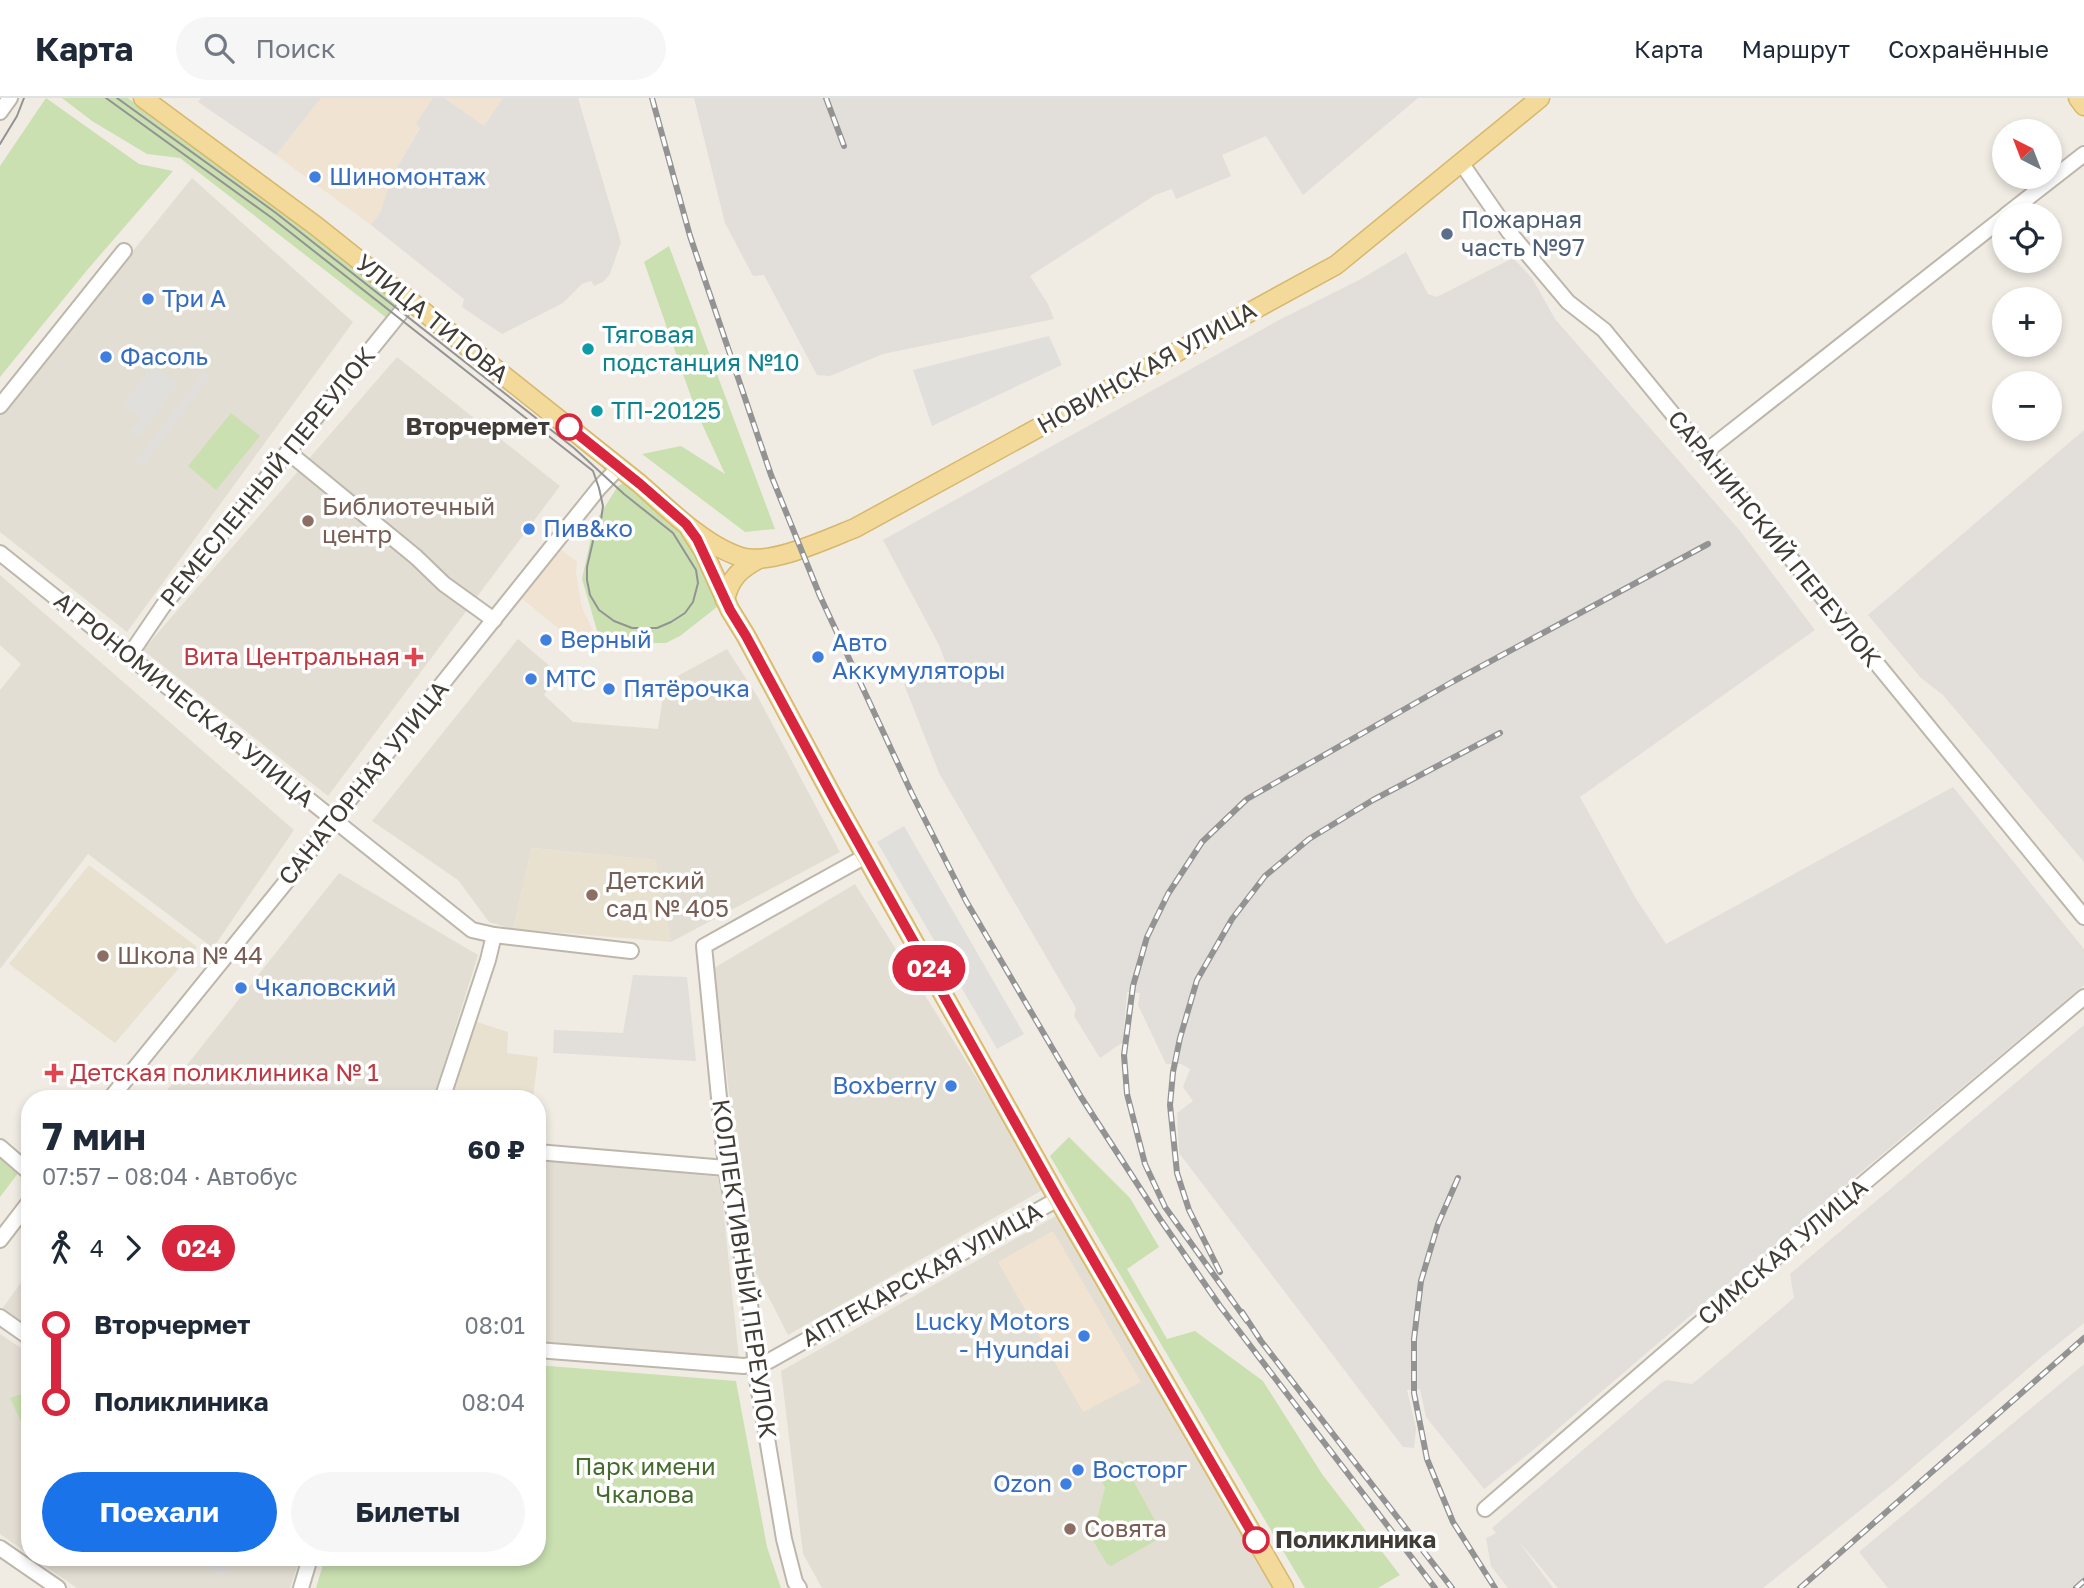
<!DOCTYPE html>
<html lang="ru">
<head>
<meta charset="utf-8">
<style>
	:root { --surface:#fff; --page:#f6f6f7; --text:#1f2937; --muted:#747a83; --line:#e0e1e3; --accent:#1a73e8 }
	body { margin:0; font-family:"Golos Text",sans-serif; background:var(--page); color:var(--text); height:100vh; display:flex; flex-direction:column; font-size:26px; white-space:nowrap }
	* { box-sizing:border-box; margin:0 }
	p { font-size:23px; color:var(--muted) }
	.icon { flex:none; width:38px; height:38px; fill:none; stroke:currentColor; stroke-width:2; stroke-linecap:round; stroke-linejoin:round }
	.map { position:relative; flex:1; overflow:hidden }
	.sheet { position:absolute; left:21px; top:992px; width:525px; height:476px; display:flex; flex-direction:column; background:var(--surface); border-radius:28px; box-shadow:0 4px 10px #0003 }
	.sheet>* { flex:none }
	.badge { padding:0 14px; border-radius:23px; font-size:24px; line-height:46px }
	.needle { width:46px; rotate:318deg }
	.fabs { position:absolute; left:1992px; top:21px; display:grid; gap:14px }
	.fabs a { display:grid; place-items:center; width:70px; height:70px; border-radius:50%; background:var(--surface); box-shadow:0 4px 10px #0003; font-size:35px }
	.map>.badge { position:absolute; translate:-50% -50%; box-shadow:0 0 0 4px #fff }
	.legs { display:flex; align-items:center; gap:10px; height:77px; padding:0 21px; font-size:23px }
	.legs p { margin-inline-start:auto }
	.summary { display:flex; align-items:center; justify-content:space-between; height:119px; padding:0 21px }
	h1 { font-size:38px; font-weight:700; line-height:52px }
	.cta { display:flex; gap:14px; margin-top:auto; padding:14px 21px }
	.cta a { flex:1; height:80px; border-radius:42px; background:var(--accent); color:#fff; font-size:28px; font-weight:700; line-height:80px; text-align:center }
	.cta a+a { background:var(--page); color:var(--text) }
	ul { padding:0 21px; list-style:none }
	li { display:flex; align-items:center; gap:24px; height:77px; font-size:26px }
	li i { display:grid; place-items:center; width:10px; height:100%; margin:0 9px; background:currentColor }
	li i::after { content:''; width:18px; height:18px; margin:-9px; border:5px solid; border-radius:50%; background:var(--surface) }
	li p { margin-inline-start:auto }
	li:first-child i { background:linear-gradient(#0000 50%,currentColor 0) }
	li:last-child i { background:linear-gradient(currentColor 50%,#0000 0) }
	header { display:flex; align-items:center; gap:42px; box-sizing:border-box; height:98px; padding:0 35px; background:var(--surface); border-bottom:2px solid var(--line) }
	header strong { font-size:33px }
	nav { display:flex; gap:38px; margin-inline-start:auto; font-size:24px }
	.search { width:490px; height:63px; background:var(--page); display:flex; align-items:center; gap:18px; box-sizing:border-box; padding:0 24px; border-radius:38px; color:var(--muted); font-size:26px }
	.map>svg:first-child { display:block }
</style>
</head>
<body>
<header>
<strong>Карта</strong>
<div class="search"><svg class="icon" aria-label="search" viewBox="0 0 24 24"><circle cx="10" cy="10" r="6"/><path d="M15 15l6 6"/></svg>Поиск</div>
<nav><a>Карта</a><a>Маршрут</a><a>Сохранённые</a></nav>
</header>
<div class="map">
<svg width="2084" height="1490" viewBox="0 0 2084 1490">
	<rect width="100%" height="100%" fill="#f0ece4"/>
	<g fill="#e3ded3">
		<path d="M192 80 353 224 127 534 0 434V317Z"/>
		<path d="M397 259 560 388 328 698 143 552Z"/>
		<path d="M0 477 294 732 213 850 88 756 0 871V592L21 566 0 547Z"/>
		<path d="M518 541 558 575 544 597 573 624 658 631 665 585 727 551 759 601 840 754 671 844 655 762 532 750 513 831 489 824 458 782 372 723Z"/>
		<path d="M339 775 478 857 433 1001H160Z"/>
		<path d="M855 786 1046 1090 788 1237 749 1161 714 870Z"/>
		<path d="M537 1061 720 1079 739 1261 537 1244Z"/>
		<path d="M1061 1115 1272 1490H822L803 1456 781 1273Z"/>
		<path d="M30 1172V1230L2 1211Z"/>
		<path d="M0 1236 30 1256V1457L0 1436Z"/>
		<path d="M33 1460H300L290 1490H77Z"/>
	</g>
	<g fill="#f0e3d1">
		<path d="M321 0H433L417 26 420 29 392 78 380 115 371 127 276 57Z"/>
		<path d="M444 0H503L484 28Z"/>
		<path d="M559 450 577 464 576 475 582 510 596 539 595 548 563 534 520 499Z"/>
		<path d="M1053 1133 1141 1284 1083 1314 998 1164Z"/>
	</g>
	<g fill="#e2ded9">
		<path d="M201 0H321L276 57 198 4Z"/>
		<path d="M433 0H444L484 28 503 0H578L621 144 610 176 603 184 594 188 591 183 582 186 563 205 502 236 462 209 464 201 371 127 380 115 392 78 420 30 416 26Z"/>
		<path d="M694 0H1418L1303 97 1266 38 1222 57 1231 78 1176 101 1172 91 1155 97 1030 178 1048 206 1054 221 883 256 830 278 817 277 764 177 753 178 725 125Z"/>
		<path d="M1406 154 1428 196 1437 199 1513 160 1532 180 1555 221 1741 434 1815 532 1580 699 1635 799 1666 846 1953 689 2084 851V887L1718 1194 1532 1353 1484 1391 1426 1319 1420 1291 1407 1292 1416 1330 1414 1350 1403 1349 1179 1055 1177 1015 1193 1003 1183 989 1190 971 1181 966H1166L1138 907 1140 895 1127 894 1123 944 1100 960 1074 918 1076 910 939 675 904 586 947 568 939 547 883 442 1279 222 1361 181Z"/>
		<path d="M2084 332V764L1943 597 1921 580 1868 517Z"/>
		<path d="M633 877 687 879 696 963 553 955 554 932 623 935Z"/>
		<path d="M2084 927V1225L2038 1262 1892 1387 1763 1490H1558L1517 1441 1553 1490H1508L1491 1468 1486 1440 1496 1435 1492 1430 1661 1285 1666 1282 1692 1286 1702 1278 1794 1200 1790 1176Z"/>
		<path d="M2084 1266V1490H1888L1859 1454Z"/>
	</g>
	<g fill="#e8e1cf">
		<path d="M532 750 656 762 671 844 513 831Z"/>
		<path d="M89 767 197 849 115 945 9 866Z"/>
		<path d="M474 923 508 934 507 955 538 959 533 1001H450Z"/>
	</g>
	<g fill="#cae0b1">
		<path d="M46 0 139 66 173 73 88 171 0 279V68Z"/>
		<path d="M62 0H128L281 109 396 200 394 203 398 209 388 221 180 60 147 56 92 23Z"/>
		<path d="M669 148 775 431 745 434 642 356 681 348 725 376 696 313 644 164Z"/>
		<path d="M231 315 260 338 216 392 188 368Z"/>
		<path d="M623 385C643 402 668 419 684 440 699 458 710 487 717 509L680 538 666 545H628L598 536 582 481 594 426 618 388Z"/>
		<path d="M1069 1039 1130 1100 1159 1149 1127 1171 1167 1241 1195 1233 1263 1283 1322 1376 1400 1477 1378 1490H1305L1050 1058Z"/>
		<path d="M0 1058 19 1074 0 1099Z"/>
		<path d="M537 1267 736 1283 767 1449 781 1490H316L325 1460H537Z"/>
		<path d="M30 1293V1340L29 1341 10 1300Z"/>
		<path d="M1122 1362 1159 1430 1162 1439 1111 1468 1107 1466 1092 1441 1105 1390 1099 1376C1103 1367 1113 1364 1122 1362Z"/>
	</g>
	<g fill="#e1dfdc">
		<path d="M1049 238 1062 267 932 328 913 272Z"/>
		<path d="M152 267 178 286 138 340 130 334 141 320 123 306Z"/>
		<path d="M204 274 210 279 142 369 135 364Z"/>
		<path d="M904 728 1024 936 997 951 877 744Z"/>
		<path d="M193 1460H235L222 1479Z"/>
	</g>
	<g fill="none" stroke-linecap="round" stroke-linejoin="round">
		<g stroke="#bdb7ab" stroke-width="18">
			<g id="minor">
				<path d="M0 14 10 0"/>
				<path d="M1462 66 1509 134 1568 204 1604 232 2084 819"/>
				<path d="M2006 117 2084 56"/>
				<path d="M0 308 124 153"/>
				<path d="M288 354 416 459 444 486 494 522"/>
				<path d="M1704 355 2004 119"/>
				<path d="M0 455 472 832 494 837 631 853"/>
				<path d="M129 558 163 508 410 203"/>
				<path d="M110 1001 294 774 334 721 599 390 619 369"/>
				<path d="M442 1001 488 862 494 837"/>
				<path d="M0 1049 30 1075"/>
				<path d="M537 1054 726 1070"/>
				<path d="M0 1142 30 1103"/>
				<path d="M0 1219 30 1240"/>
				<path d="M537 1252 744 1268 769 1263 1058 1101"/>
				<path d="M1485 1411 1760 1173 2084 899"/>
				<path d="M0 1450 58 1490"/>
				<path d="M301 1490 310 1460"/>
				<path d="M799 1490 795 1484 784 1441 757 1281 750 1205 726 1070 704 848 866 758"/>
			</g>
		</g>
		<g stroke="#d6b76c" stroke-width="21">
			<g id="major">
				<path d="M143 0 316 128 640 386C667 410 705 448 741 459 770 468 827 441 855 430L1336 167 1540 0"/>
				<path d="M2078 0 2084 8"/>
				<path d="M690 432 703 452 730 512 746 538 836 705 1058 1101 1284 1490"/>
				<path d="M725 502C730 480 740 471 759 461"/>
			</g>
		</g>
		<use href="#minor" stroke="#fff" stroke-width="14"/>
		<use href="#major" stroke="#f3da9a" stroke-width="18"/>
		<g stroke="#939393" stroke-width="2">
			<path d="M106 0 272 120 593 373 599 390 603 408 601 422 593 443 587 469V482L590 497 599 512 614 523 632 530H657L671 524 685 515 693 504 698 485 696 472 673 435 624 396 574 350 276 115 117 0"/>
			<path d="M0 46 17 18 24 0"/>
		</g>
		<g stroke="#939393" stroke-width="6">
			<g id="rail">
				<path d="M652 0 690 138 771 377 820 498 912 696 966 803 1081 999 1160 1121 1220 1208 1435 1490"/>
				<path d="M826 0 844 48"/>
				<path d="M1458 1080 1438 1126 1421 1183 1414 1241V1295L1427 1361 1453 1424 1495 1490"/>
				<path d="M1220 1174 1189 1112 1177 1075 1170 1007 1173 974 1180 940 1197 882 1232 821 1265 778 1309 741 1373 702 1500 635"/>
				<path d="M1242 1214 1261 1243 1452 1490"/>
				<path d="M1247 1223 1165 1109 1145 1066 1127 996 1124 957 1133 888 1147 839 1168 796 1202 744 1247 701 1454 583 1708 446"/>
				<path d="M1800 1490 2084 1240"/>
				<path d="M2076 1490 2084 1483"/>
			</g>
		</g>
		<use href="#rail" stroke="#fff" stroke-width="3.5" stroke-dasharray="10" stroke-linecap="butt"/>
	</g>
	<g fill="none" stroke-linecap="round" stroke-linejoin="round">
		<g stroke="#fff" stroke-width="16">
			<path id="line-1" d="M569 329 640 386 686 426 697 441 730 512 746 538 836 705 1058 1101 1256 1442"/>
		</g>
		<use href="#line-1" stroke="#d7263d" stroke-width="10"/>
	</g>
	<g fill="#3f7fe0" stroke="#fff" stroke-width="2.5">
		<circle cx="315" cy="79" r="7"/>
		<circle cx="148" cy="201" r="7"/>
		<circle cx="106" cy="259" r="7"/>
		<circle cx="529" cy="431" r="7"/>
		<circle cx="546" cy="542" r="7"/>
		<circle cx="818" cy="559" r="7"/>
		<circle cx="531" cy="581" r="7"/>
		<circle cx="609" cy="591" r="7"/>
		<circle cx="241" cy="890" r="7"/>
		<circle cx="951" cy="988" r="7"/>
		<circle cx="1084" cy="1238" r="7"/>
		<circle cx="1078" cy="1372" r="7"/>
		<circle cx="1066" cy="1386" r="7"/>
	</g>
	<circle fill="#5c6f8a" stroke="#fff" stroke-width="2.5" cx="1447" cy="136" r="7"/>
	<g fill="#0f9aa8" stroke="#fff" stroke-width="2.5">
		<circle cx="588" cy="251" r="7"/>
		<circle cx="597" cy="313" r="7"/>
	</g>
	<g fill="#fff" stroke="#d7263d" stroke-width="3.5">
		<circle cx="569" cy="329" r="12"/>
		<circle cx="1256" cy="1442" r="12"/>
	</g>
	<g fill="#8d6e63" stroke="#fff" stroke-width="2.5">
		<circle cx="308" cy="423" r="7"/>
		<circle cx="592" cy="797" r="7"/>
		<circle cx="103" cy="858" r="7"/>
		<circle cx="1070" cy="1431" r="7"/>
	</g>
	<g fill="#e0444e" stroke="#fff" stroke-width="2.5">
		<path d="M410.5 548.5h7v7h7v7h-7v7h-7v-7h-7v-7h7z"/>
		<path d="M50.5 964.5h7v7h7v7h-7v7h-7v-7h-7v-7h7z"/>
	</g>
	<g text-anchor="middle" stroke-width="7" stroke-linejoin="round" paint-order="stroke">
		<g font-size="24" fill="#366cbe" stroke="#fff" text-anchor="start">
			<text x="329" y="87">Шиномонтаж</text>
			<text x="162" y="209">Три А</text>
			<text x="120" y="267">Фасоль</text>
			<text x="543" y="439">Пив&amp;ко</text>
			<text x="560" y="550">Верный</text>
			<text x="832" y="553">Авто<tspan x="832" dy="28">Аккумуляторы</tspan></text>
			<text x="545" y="589">МТС</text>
			<text x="623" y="599">Пятёрочка</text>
			<text x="255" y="898">Чкаловский</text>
			<text x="937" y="996" text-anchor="end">Boxberry</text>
			<text x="1070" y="1232" text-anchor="end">Lucky Motors<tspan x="1070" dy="28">- Hyundai</tspan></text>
			<text x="1092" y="1380">Восторг</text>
			<text x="1052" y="1394" text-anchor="end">Ozon</text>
		</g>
		<g font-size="24" fill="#4e5e75" stroke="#fff" text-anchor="start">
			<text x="1461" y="130">Пожарная<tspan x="1461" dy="28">часть №97</tspan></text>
		</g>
		<g font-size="24" fill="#413c35" stroke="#fff">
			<text transform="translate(432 221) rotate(39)" y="8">УЛИЦА ТИТОВА</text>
			<text transform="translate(1147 270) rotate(-29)" y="8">НОВИНСКАЯ УЛИЦА</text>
			<text transform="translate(268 379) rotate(-51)" y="8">РЕМЕСЛЕННЫЙ ПЕРЕУЛОК</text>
			<text transform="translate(1774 441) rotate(51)" y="8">САРАНИНСКИЙ ПЕРЕУЛОК</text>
			<text transform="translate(184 602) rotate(39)" y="8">АГРОНОМИЧЕСКАЯ УЛИЦА</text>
			<text transform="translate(364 685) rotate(-51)" y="8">САНАТОРНАЯ УЛИЦА</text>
			<text transform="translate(1783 1154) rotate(-40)" y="8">СИМСКАЯ УЛИЦА</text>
			<text transform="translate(744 1171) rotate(82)" y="8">КОЛЛЕКТИВНЫЙ ПЕРЕУЛОК</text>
			<text transform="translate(922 1177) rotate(-29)" y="8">АПТЕКАРСКАЯ УЛИЦА</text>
		</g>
		<g font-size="24" fill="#0d838f" stroke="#fff" text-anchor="start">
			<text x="602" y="245">Тяговая<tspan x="602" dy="28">подстанция №10</tspan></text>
			<text x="611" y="321">ТП-20125</text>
		</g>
		<g font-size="24" font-weight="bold" fill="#413c35" stroke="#fff" text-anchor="end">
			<text x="550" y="337">Вторчермет</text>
			<text x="1275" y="1450" text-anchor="start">Поликлиника</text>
		</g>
		<g font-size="24" fill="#785e54" stroke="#fff" text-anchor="start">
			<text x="322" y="417">Библиотечный<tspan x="322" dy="28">центр</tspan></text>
			<text x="606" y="791">Детский<tspan x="606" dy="28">сад № 405</tspan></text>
			<text x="117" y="866">Школа № 44</text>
			<text x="1084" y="1439">Совята</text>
		</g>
		<g font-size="24" fill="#be3a42" stroke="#fff" text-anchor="end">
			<text x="400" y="567">Вита Центральная</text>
			<text x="70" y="983" text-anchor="start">Детская поликлиника № 1</text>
		</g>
		<g font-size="24" fill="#456c2f" stroke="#fff">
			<text x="645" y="1377">Парк имени<tspan x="645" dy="28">Чкалова</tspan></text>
		</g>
	</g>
</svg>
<div class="fabs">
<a><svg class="needle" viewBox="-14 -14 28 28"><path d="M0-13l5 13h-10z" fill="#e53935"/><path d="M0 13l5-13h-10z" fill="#747a83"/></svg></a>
<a><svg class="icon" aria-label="locate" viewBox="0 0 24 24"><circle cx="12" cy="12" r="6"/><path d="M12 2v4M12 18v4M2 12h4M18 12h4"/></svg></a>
<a>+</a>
<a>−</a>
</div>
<b class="badge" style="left:929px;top:870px;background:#d7263d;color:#fff">024</b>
<section class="sheet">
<div class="summary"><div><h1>7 мин</h1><p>07:57 – 08:04 · Автобус</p></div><b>60 ₽</b></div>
<div class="legs"><svg class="icon" aria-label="walk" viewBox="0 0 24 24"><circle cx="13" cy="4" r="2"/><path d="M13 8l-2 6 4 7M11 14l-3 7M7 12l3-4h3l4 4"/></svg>4<svg class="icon" aria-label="forward" viewBox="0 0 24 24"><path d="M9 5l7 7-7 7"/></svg><b class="badge" style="background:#d7263d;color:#fff">024</b></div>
<ul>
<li><i style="color:#d7263d"></i><b>Вторчермет</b><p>08:01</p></li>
<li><i style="color:#d7263d"></i><b>Поликлиника</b><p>08:04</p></li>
</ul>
<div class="cta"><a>Поехали</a><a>Билеты</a></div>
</section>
</div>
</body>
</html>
